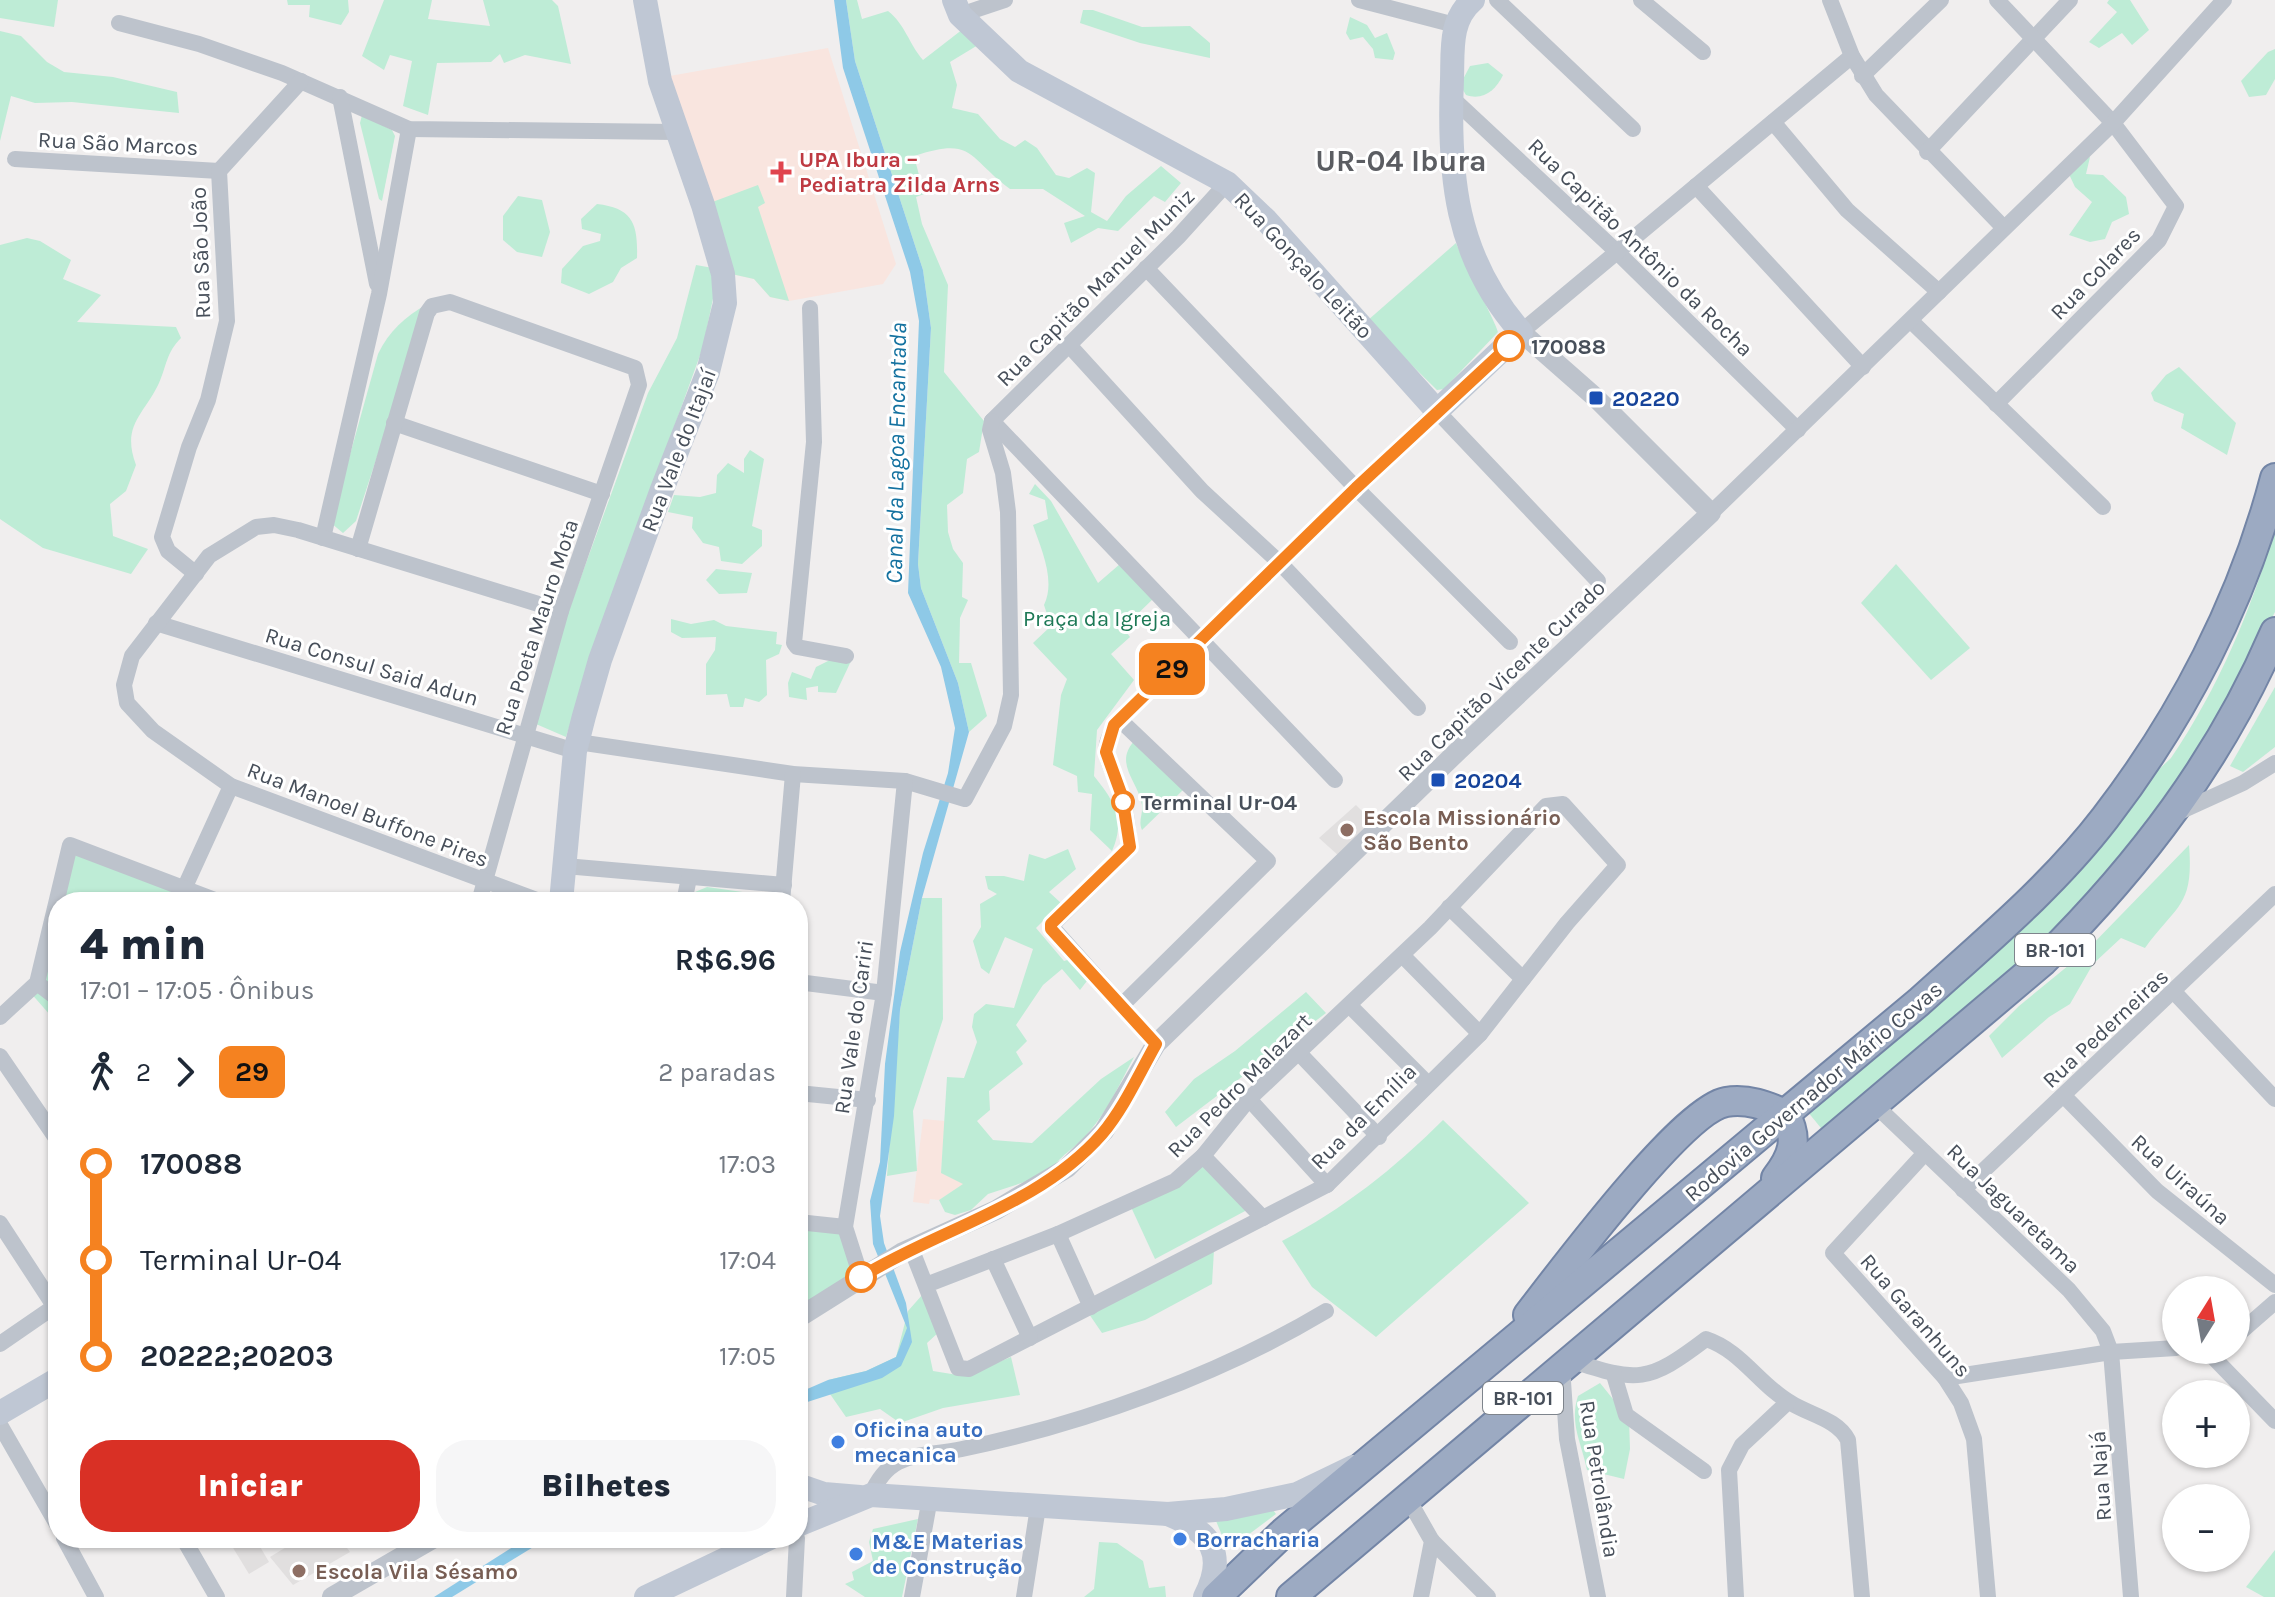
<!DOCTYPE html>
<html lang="pt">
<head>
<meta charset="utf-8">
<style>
	:root { --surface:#fff; --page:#f6f6f7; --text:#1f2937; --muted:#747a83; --accent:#d93025 }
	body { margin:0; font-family:Karla,sans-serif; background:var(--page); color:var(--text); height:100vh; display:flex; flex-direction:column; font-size:30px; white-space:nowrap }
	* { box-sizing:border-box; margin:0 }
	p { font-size:26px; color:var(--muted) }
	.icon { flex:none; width:44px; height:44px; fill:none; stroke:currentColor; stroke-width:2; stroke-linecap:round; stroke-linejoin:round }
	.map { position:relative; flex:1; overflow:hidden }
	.sheet { position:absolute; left:48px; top:892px; width:760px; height:656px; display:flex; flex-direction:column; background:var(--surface); border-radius:32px; box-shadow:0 2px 6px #0004 }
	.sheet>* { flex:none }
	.badge { padding:0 16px; border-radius:12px; font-size:28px; line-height:52px }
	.needle { width:52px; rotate:11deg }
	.buttons { position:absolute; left:2162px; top:1276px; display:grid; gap:16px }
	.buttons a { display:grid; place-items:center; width:88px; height:88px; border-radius:50%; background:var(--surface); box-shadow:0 2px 6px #0004; font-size:40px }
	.map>.badge { position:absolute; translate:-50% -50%; box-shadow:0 0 0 4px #fff }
	.legs { display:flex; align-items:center; gap:12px; height:88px; padding:0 32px; font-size:26px }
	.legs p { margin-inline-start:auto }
	.summary { display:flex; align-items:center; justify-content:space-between; height:136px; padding:0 32px }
	h1 { font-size:44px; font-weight:800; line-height:60px }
	.cta { display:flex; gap:16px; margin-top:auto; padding:16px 32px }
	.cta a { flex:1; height:92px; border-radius:32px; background:var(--accent); color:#fff; font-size:32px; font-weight:800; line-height:92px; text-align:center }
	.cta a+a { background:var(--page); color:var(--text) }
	ul { padding:0 32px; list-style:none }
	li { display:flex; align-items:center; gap:28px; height:96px; font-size:30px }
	li i { display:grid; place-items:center; width:12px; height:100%; margin:0 10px; background:currentColor }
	li i::after { content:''; width:20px; height:20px; margin:-10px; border:6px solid; border-radius:50%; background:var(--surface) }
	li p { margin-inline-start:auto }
	li:first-child i { background:linear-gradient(#0000 50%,currentColor 0) }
	li:last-child i { background:linear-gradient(currentColor 50%,#0000 0) }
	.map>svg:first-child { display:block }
</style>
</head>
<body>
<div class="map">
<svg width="2275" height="1597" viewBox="0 0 2275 1597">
	<rect width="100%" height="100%" fill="#f0eeee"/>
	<g fill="#e1dfdf">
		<path d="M1356 805 1373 822 1339 856 1319 838Z"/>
		<path d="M227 1538H255L269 1562 249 1574Z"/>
		<path d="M301 1538H340L350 1552 293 1585 270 1557Z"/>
	</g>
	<g fill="#f9e5df">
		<path d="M828 48 896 264 883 284 789 301 770 297 754 279 727 273 664 77Z"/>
		<path d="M923 1119 945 1121 941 1172 964 1184 939 1200 930 1199 929 1204 913 1202Z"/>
	</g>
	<g fill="#beecd6">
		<path d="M0 0H58L54 27 0 18Z"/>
		<path d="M287 0H348L349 12 341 25 309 17 310 5H288Z"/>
		<path d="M384 0H432L428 19 490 26 483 0H552L558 6 571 64 525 55 504 63 500 54 491 62 437 63 428 115 403 106 412 61 390 55 384 70 362 56Z"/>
		<path d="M846 0H857L862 19 888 11C905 24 909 44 923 60L963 29 978 45 950 62 957 85 952 108 978 114 1000 139 1015 147 1025 140 1037 148 1056 175 1069 178 1087 168 1095 173 1091 212 1107 221 1126 196 1161 166 1181 183 1165 202 1154 196 1118 231 1098 228 1071 243 1064 223 1085 216 1043 189H1010C967 157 974 136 914 156L924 194 916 197 922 224 948 285 944 372 984 421 979 452 967 459 963 493 947 505 948 532 953 549 963 563 962 597 968 600 960 618 959 663H971L987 716 969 732 958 683 921 588 918 564 931 328 923 270 855 61Z"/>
		<path d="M2109 0H2130L2149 30 2132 45 2122 33 2099 48 2089 42 2117 12 2107 3Z"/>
		<path d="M1083 10H1093L1142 27 1190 26 1210 43V58L1140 43 1080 23Z"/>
		<path d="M1350 17 1367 25 1375 38 1387 33 1395 53 1393 60 1375 58 1373 49 1363 37 1350 40 1346 33Z"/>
		<path d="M0 31 21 36 47 62 64 72 113 77 177 92 179 113 72 102 35 103 11 96 0 141Z"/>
		<path d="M2275 49V79L2266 95 2249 97 2241 81 2268 52Z"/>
		<path d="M1488 63 1503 75C1496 90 1483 101 1466 95L1460 85 1470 66Z"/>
		<path d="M362 115 392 130 395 136 382 201 379 199 360 123Z"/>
		<path d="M2090 157 2086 174 2103 175 2126 197 2129 214 2112 222 2105 239 2090 242 2069 235 2092 202 2075 187 2068 172 2080 160Z"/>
		<path d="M758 185 765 203 758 207 789 301 770 297 754 279 727 273 707 204Z"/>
		<path d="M518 196 542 200 550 232 542 257 517 252 503 240V216Z"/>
		<path d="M597 204C633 208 638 224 637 258L621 268 613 282 589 294 561 283 562 269 583 246 600 241 601 234 582 229 581 219Z"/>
		<path d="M27 238 40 241 71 260 63 279 101 295 77 322 176 327 181 338C166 353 167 365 159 383 144 415 121 425 136 465L126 491 110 504 113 536 148 549 131 574 43 548 0 519V245Z"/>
		<path d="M1456 243C1462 258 1498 327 1498 332L1444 389 1437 390 1367 321Z"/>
		<path d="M696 265 713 268 715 289 703 347 603 624 566 737 536 724 566 618 648 393 677 338Z"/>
		<path d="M427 304 356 521 343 533 331 523 378 354C389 331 405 317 427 304Z"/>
		<path d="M2179 367 2236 423 2227 455 2181 428 2184 414 2154 401 2151 393 2166 375Z"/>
		<path d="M750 450 764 459 752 526 762 530V546L742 564 721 561 719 547 703 543 692 528 693 517 668 512 674 495 700 497 716 493 717 475 728 463 744 473V459Z"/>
		<path d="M1035 484 1051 501 1098 583 1120 564 1154 598 1123 628 1130 637 1111 654 1134 680 1097 730 1094 776C1114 801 1126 819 1112 851L1090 830 1092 794 1078 792 1077 776 1053 765 1061 695 1067 679 1033 643 1051 626 1044 605C1056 580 1041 549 1033 525L1048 519 1045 500 1029 494Z"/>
		<path d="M2275 528V612L2212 737 2082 910 1825 1133 1803 1106 2171 758C2218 689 2252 609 2275 528Z"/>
		<path d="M1896 564 1970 648 1931 680 1861 603Z"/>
		<path d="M716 569 752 573 747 593 719 594 706 580Z"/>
		<path d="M671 619 691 624 714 620 726 626 777 632 776 644 782 645 779 654 766 660 767 695 759 702 745 698 743 707H730L727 694 706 695V664L715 650 716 637 682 638 671 632Z"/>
		<path d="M830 660 851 661 836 693 818 692V686L806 688 807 700 789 697 788 683 792 672 811 679 816 667Z"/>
		<path d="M2275 687V747L2243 772 2230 766Z"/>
		<path d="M1135 740 1184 789 1142 830C1138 821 1143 815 1142 805 1138 780 1113 764 1135 740Z"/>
		<path d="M75 844 186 886 181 902H58V1024L29 991Z"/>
		<path d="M2189 845C2194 907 2177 904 2145 948L2121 938 2093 964 2070 1004 2049 1017 2002 1058 1989 1036 2019 1006 2085 952Z"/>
		<path d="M1068 849 1076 869 1049 892 1061 903 1036 928 1064 961 1074 958 1090 977 1080 990 1062 969 1043 985 1016 1025 1027 1041 1016 1052 1023 1064 989 1091 990 1110 977 1121 993 1140 1032 1143 1101 1079 1134 1057C1120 1083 1108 1111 1088 1133 1075 1149 1059 1155 1049 1174L988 1194 971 1210 955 1215 945 1212 939 1200 963 1184 941 1173 947 1077 964 1078 977 1042 972 1027 974 1014 986 1004 1014 1008 1033 949 1005 937 989 974 981 968 973 941 981 927 980 904 997 894 988 889 985 876H1004L1024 881 1029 854 1045 859Z"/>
		<path d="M707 887 771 896 773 902H692L695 892Z"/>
		<path d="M922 898H942L943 1019 913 1111 917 1171 887 1176 900 1010Z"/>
		<path d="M1306 992 1326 1013 1176 1127 1165 1112 1194 1079 1235 1051Z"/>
		<path d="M1443 1120 1529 1203 1376 1337 1312 1287 1282 1241C1343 1209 1394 1169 1443 1120Z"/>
		<path d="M1201 1162 1247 1210 1155 1259 1131 1207Z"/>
		<path d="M798 1224 847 1234 856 1274 798 1315Z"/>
		<path d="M1214 1250 1212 1284 1145 1320 1102 1333 1089 1314Z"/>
		<path d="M923 1294 939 1332 927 1343 933 1371 964 1376 1011 1357 1020 1395 943 1408 900 1423 880 1409 846 1417 830 1394 828 1380 866 1371 896 1357 908 1311Z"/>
		<path d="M1600 1383 1629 1419 1630 1449 1624 1479 1587 1470C1582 1444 1569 1423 1578 1396Z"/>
		<path d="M1270 1506 1276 1514 1228 1550 1214 1516Z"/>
		<path d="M918 1519 902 1597H865L845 1584 854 1580 852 1572 873 1561 869 1542 873 1529Z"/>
		<path d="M1099 1542 1117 1543 1143 1561 1149 1588 1165 1586 1166 1597H1084L1094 1589Z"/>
		<path d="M2275 1550V1597H2264L2246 1587Z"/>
	</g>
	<g fill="#8ec9e7">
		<path d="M834 0H846L855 61 923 270 931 328 918 564 921 588 958 683 969 732 922 898 900 1010 894 1116 880 1216 884 1243 906 1303 912 1342 901 1366 882 1378 798 1405V1393L828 1380 866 1371 896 1357 907 1328 873 1244 870 1201 880 1162 885 1064 900 952 923 853 948 773 955 728 941 667 908 593 919 321 910 272 843 68Z"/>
		<path d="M527 1538H548L452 1597H434Z"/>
	</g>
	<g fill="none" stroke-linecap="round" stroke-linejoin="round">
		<g stroke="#7385a6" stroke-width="32">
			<g id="trunk">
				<path d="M1528 1315C1560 1274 1682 1110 1726 1102 1747 1098 1767 1106 1785 1114 1799 1139 1793 1156 1776 1178"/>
				<path d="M1216 1597 1284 1532 1919 1002C1983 944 2052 887 2105 818 2182 718 2243 601 2275 478"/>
				<path d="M1291 1597 2043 961C2141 864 2221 758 2275 632"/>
			</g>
		</g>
		<g stroke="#bdc3cc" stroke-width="16">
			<path d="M1359 0 1455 25"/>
			<path d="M1497 0 1633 129"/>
			<path d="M1641 0 1703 52"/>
			<path d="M1830 0 1852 56 1876 95 2003 227"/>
			<path d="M960 15 1005 0"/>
			<path d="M119 23 199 44 282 73 409 129 676 132"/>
			<path d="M1862 76 1941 0"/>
			<path d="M340 97 377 284"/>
			<path d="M1451 97 1615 250 1798 430"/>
			<path d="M1773 122 1847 210 1939 292"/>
			<path d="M1927 152 2070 0"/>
			<path d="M15 159 219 171"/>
			<path d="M1696 186 1863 367"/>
			<path d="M1146 268 1356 488 1510 642"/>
			<path d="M810 308 814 442 794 643 797 647 846 656"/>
			<path d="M1911 321 2103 507"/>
			<path d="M1521 332 1852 56"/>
			<path d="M1069 345 1202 491 1281 564 1418 708"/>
			<path d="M1996 404 2159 240 2176 206 2113 123 1997 0"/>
			<path d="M992 421 1335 780"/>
			<path d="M992 421 1178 237 1227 183"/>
			<path d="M394 423 602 494"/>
			<path d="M1711 513 2113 123 2224 0"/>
			<path d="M323 538 379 294 409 129"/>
			<path d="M358 549 427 313 432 306 450 302 635 368 639 385 561 611 479 902"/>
			<path d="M196 574 168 551 162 537 189 447 208 400 227 321 219 171 301 81"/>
			<path d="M156 623 575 751"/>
			<path d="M1119 719 1268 861 1121 1006"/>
			<path d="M578 742 793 774 905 781 965 799 1004 726 1011 695 1008 512 1003 473 990 430 992 421"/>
			<path d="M2177 813 2243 783 2275 763"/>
			<path d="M565 866 784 885"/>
			<path d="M178 902 231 786"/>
			<path d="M542 902 231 786 153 731 127 703 124 685 132 656 209 556 256 527 274 525 298 530 561 611"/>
			<path d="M684 902 689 878"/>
			<path d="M782 902 793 774"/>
			<path d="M1449 907 1523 979"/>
			<path d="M1402 955 1480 1034"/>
			<path d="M798 982 884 993"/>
			<path d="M37 983 58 999"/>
			<path d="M2175 993 2275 1099"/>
			<path d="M1350 1006 1427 1083"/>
			<path d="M0 1017 37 983 70 845 220 902"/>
			<path d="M1156 1044 1051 926 1130 847C1128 831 1127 812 1122 797 1110 757 1092 752 1126 712L1437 411 1598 581"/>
			<path d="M1300 1054 1379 1137"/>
			<path d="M0 1056 58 1141"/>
			<path d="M798 1093 868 1100"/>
			<path d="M2065 1097 2157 1191 2275 1285"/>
			<path d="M1249 1099 1327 1185"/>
			<path d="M1874 1104 2069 1290 2103 1331 2111 1352 2131 1597"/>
			<path d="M1925 1153 1833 1253 1945 1378 1961 1403 1974 1439 1988 1597"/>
			<path d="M1203 1156 1263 1218"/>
			<path d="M1963 1190 2275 894"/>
			<path d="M798 1222 845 1227"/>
			<path d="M0 1223 54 1306"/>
			<path d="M1058 1234 1091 1307"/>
			<path d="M911 1248 958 1368 969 1369 1327 1185 1480 1034 1567 923 1618 865 1563 804 1546 806 1430 928 1249 1099 1203 1156 1175 1181 1058 1234 926 1285"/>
			<path d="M993 1259 1030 1338"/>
			<path d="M861 1277 845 1227 884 993 905 781"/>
			<path d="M2236 1336 2275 1302"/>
			<path d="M0 1344 58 1304"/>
			<path d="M2194 1350 2213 1357 2275 1421"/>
			<path d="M1570 1360C1638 1383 1648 1383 1706 1339 1742 1351 1759 1385 1791 1403 1810 1415 1837 1419 1848 1440L1862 1597"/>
			<path d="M1562 1367 1567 1439 1598 1597"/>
			<path d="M1614 1375 1626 1415 1704 1471"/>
			<path d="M1945 1378 2111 1352 2176 1348"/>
			<path d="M0 1425 58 1526"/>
			<path d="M871 1495C890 1449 920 1458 962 1449 1084 1424 1219 1375 1326 1311"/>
			<path d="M1407 1497 1432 1541 1421 1597"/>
			<path d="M64 1538 96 1597"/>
			<path d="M183 1538 217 1597"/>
			<path d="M1432 1541 1488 1597"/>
			<path d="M794 1597 797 1538"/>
			<path d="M912 1597 930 1498"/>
			<path d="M1024 1597 1038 1507"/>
			<path d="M1736 1597 1729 1470 1742 1445 1788 1402"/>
		</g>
		<g stroke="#bdc3cc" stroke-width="20">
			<path d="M798 1318 903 1252 996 1210 1067 1168 1104 1131 1156 1044 1459 750 1711 513 1596 398 1521 332"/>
			<path d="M332 1597 434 1538"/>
		</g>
		<g stroke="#bfc7d4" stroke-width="24">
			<path d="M954 0 960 15 1019 71 1227 183 1266 220 1437 411 1521 332C1455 257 1448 175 1452 79 1453 51 1449 20 1473 0"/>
			<path d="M561 902 575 751 584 716 600 660 661 492 708 372 725 303 723 274 703 205 660 81 645 0"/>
			<path d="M0 1413 58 1379"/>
			<path d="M798 1485 824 1494 860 1497"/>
			<path d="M1170 1515C1211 1532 1227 1554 1205 1597"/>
			<path d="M798 1525 871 1495 1168 1514 1226 1509 1297 1494 1353 1467"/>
			<path d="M646 1597 770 1538"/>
		</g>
		<use href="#trunk" stroke="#9caac2" stroke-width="28"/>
	</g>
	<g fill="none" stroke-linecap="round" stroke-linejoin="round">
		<g stroke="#fff" stroke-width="18">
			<path id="line-1" d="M861 1277C941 1228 1039 1206 1102 1134 1124 1108 1139 1074 1156 1044L1051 929V924L1130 847 1122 796 1106 752 1114 725 1356 488 1509 346"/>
		</g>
		<use href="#line-1" stroke="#f58220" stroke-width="12"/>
	</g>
	<path fill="#e0444e" stroke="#fff" stroke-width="3" d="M777 160h8v8h8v8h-8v8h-8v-8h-8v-8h8z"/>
	<g fill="#fff" stroke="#f58220" stroke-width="4">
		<circle cx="1509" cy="346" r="14"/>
		<circle cx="1123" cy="802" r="10"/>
		<circle cx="861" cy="1277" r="14"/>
	</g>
	<g fill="#1a4fb4" stroke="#fff" stroke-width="3">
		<rect x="1588" y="390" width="16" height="16" rx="4"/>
		<rect x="1430" y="772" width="16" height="16" rx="4"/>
	</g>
	<g fill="#8d6e63" stroke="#fff" stroke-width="3">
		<circle cx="1347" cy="830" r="8"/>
		<circle cx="299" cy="1571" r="8"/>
	</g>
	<g fill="#3f7fe0" stroke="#fff" stroke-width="3">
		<circle cx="838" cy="1442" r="8"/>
		<circle cx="1180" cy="1539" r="8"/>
		<circle cx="856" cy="1554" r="8"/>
	</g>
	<g text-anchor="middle" stroke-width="6" stroke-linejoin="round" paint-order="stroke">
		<g fill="#fff" stroke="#7e848c" stroke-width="2">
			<rect x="2015" y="934" width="80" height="32" rx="6"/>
			<rect x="1483" y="1382" width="80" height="32" rx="6"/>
		</g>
		<g font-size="20" font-weight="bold" fill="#474f5a">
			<text x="2055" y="957">BR-101</text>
			<text x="1523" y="1405">BR-101</text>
		</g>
		<g font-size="22" fill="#474f5a" stroke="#fff">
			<text transform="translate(118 143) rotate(3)" y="8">Rua São Marcos</text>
			<text transform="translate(1641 247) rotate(44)" y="8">Rua Capitão Antônio da Rocha</text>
			<text transform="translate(200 253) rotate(-92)" y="8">Rua São João</text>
			<text transform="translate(1304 265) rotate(47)" y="8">Rua Gonçalo Leitão</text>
			<text transform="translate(2095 273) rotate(-46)" y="8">Rua Colares</text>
			<text transform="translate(1095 287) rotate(-45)" y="8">Rua Capitão Manuel Muniz</text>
			<text transform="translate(678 450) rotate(-69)" y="8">Rua Vale do Itajaí</text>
			<text transform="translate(536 627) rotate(-72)" y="8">Rua Poeta Mauro Mota</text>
			<text transform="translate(372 666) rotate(17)" y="8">Rua Consul Said Adun</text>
			<text transform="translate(1501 680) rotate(-44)" y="8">Rua Capitão Vicente Curado</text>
			<text transform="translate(368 814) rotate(21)" y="8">Rua Manoel Buffone Pires</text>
			<text transform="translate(853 1027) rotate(-82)" y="8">Rua Vale do Cariri</text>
			<text transform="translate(2105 1028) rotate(-43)" y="8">Rua Pederneiras</text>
			<text transform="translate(1239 1085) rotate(-45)" y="8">Rua Pedro Malazart</text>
			<text transform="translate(1813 1091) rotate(-40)" y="8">Rodovia Governador Mário Covas</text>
			<text transform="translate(1363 1116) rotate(-45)" y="8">Rua da Emília</text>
			<text transform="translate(2181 1179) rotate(42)" y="8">Rua Uiraúna</text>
			<text transform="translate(2014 1208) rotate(44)" y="8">Rua Jaguaretama</text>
			<text transform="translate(1916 1315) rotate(49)" y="8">Rua Garanhuns</text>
			<text transform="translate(2100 1476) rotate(-94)" y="8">Rua Najá</text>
			<text transform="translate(1600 1479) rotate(81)" y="8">Rua Petrolândia</text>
		</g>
		<g font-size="22" font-weight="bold" fill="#be3a42" stroke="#fff" text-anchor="start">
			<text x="799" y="167">UPA Ibura –<tspan x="799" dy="25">Pediatra Zilda Arns</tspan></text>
		</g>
		<g font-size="22" font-weight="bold" fill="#474f5a" stroke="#fff" text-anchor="start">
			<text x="1531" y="354">170088</text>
			<text x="1141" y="810">Terminal Ur-04</text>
		</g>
		<g font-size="22" font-weight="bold" fill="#164399" stroke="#fff" text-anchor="start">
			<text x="1612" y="406">20220</text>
			<text x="1454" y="788">20204</text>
		</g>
		<g font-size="22" fill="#1c7855" stroke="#fff">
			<text x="1097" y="626">Praça da Igreja</text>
		</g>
		<g font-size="22" font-weight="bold" fill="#785e54" stroke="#fff" text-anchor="start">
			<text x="1363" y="825">Escola Missionário<tspan x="1363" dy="25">São Bento</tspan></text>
			<text x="315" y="1579">Escola Vila Sésamo</text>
		</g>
		<g font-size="22" font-weight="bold" fill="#366cbe" stroke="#fff" text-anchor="start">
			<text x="854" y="1437">Oficina auto<tspan x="854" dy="25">mecanica</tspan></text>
			<text x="1196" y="1547">Borracharia</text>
			<text x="872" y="1549">M&amp;E Materias<tspan x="872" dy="25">de Construção</tspan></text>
		</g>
		<g font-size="24" font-style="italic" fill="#1472a0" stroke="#fff">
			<text transform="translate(896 453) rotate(-89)" y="8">Canal da Lagoa Encantada</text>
		</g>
		<g font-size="30" font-weight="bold" fill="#5b5d62" stroke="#fff">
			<text x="1401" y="171">UR-04 Ibura</text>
		</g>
	</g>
</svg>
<div class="buttons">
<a><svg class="needle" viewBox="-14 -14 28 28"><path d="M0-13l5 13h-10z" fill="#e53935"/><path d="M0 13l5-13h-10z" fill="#747a83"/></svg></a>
<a>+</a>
<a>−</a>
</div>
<b class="badge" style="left:1172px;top:669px;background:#f58220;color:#111">29</b>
<section class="sheet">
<div class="summary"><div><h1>4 min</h1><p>17:01 – 17:05 · Ônibus</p></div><b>R$6.96</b></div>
<div class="legs"><svg class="icon" aria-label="walk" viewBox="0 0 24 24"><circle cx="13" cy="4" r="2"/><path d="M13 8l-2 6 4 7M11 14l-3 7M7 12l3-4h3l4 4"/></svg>2<svg class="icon" aria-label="forward" viewBox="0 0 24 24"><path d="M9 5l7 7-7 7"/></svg><b class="badge" style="background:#f58220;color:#111">29</b><p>2 paradas</p></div>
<ul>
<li><i style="color:#f58220"></i><b>170088</b><p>17:03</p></li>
<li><i style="color:#f58220"></i><span>Terminal Ur-04</span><p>17:04</p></li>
<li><i style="color:#f58220"></i><b>20222;20203</b><p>17:05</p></li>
</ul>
<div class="cta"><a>Iniciar</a><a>Bilhetes</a></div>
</section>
</div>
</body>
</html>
